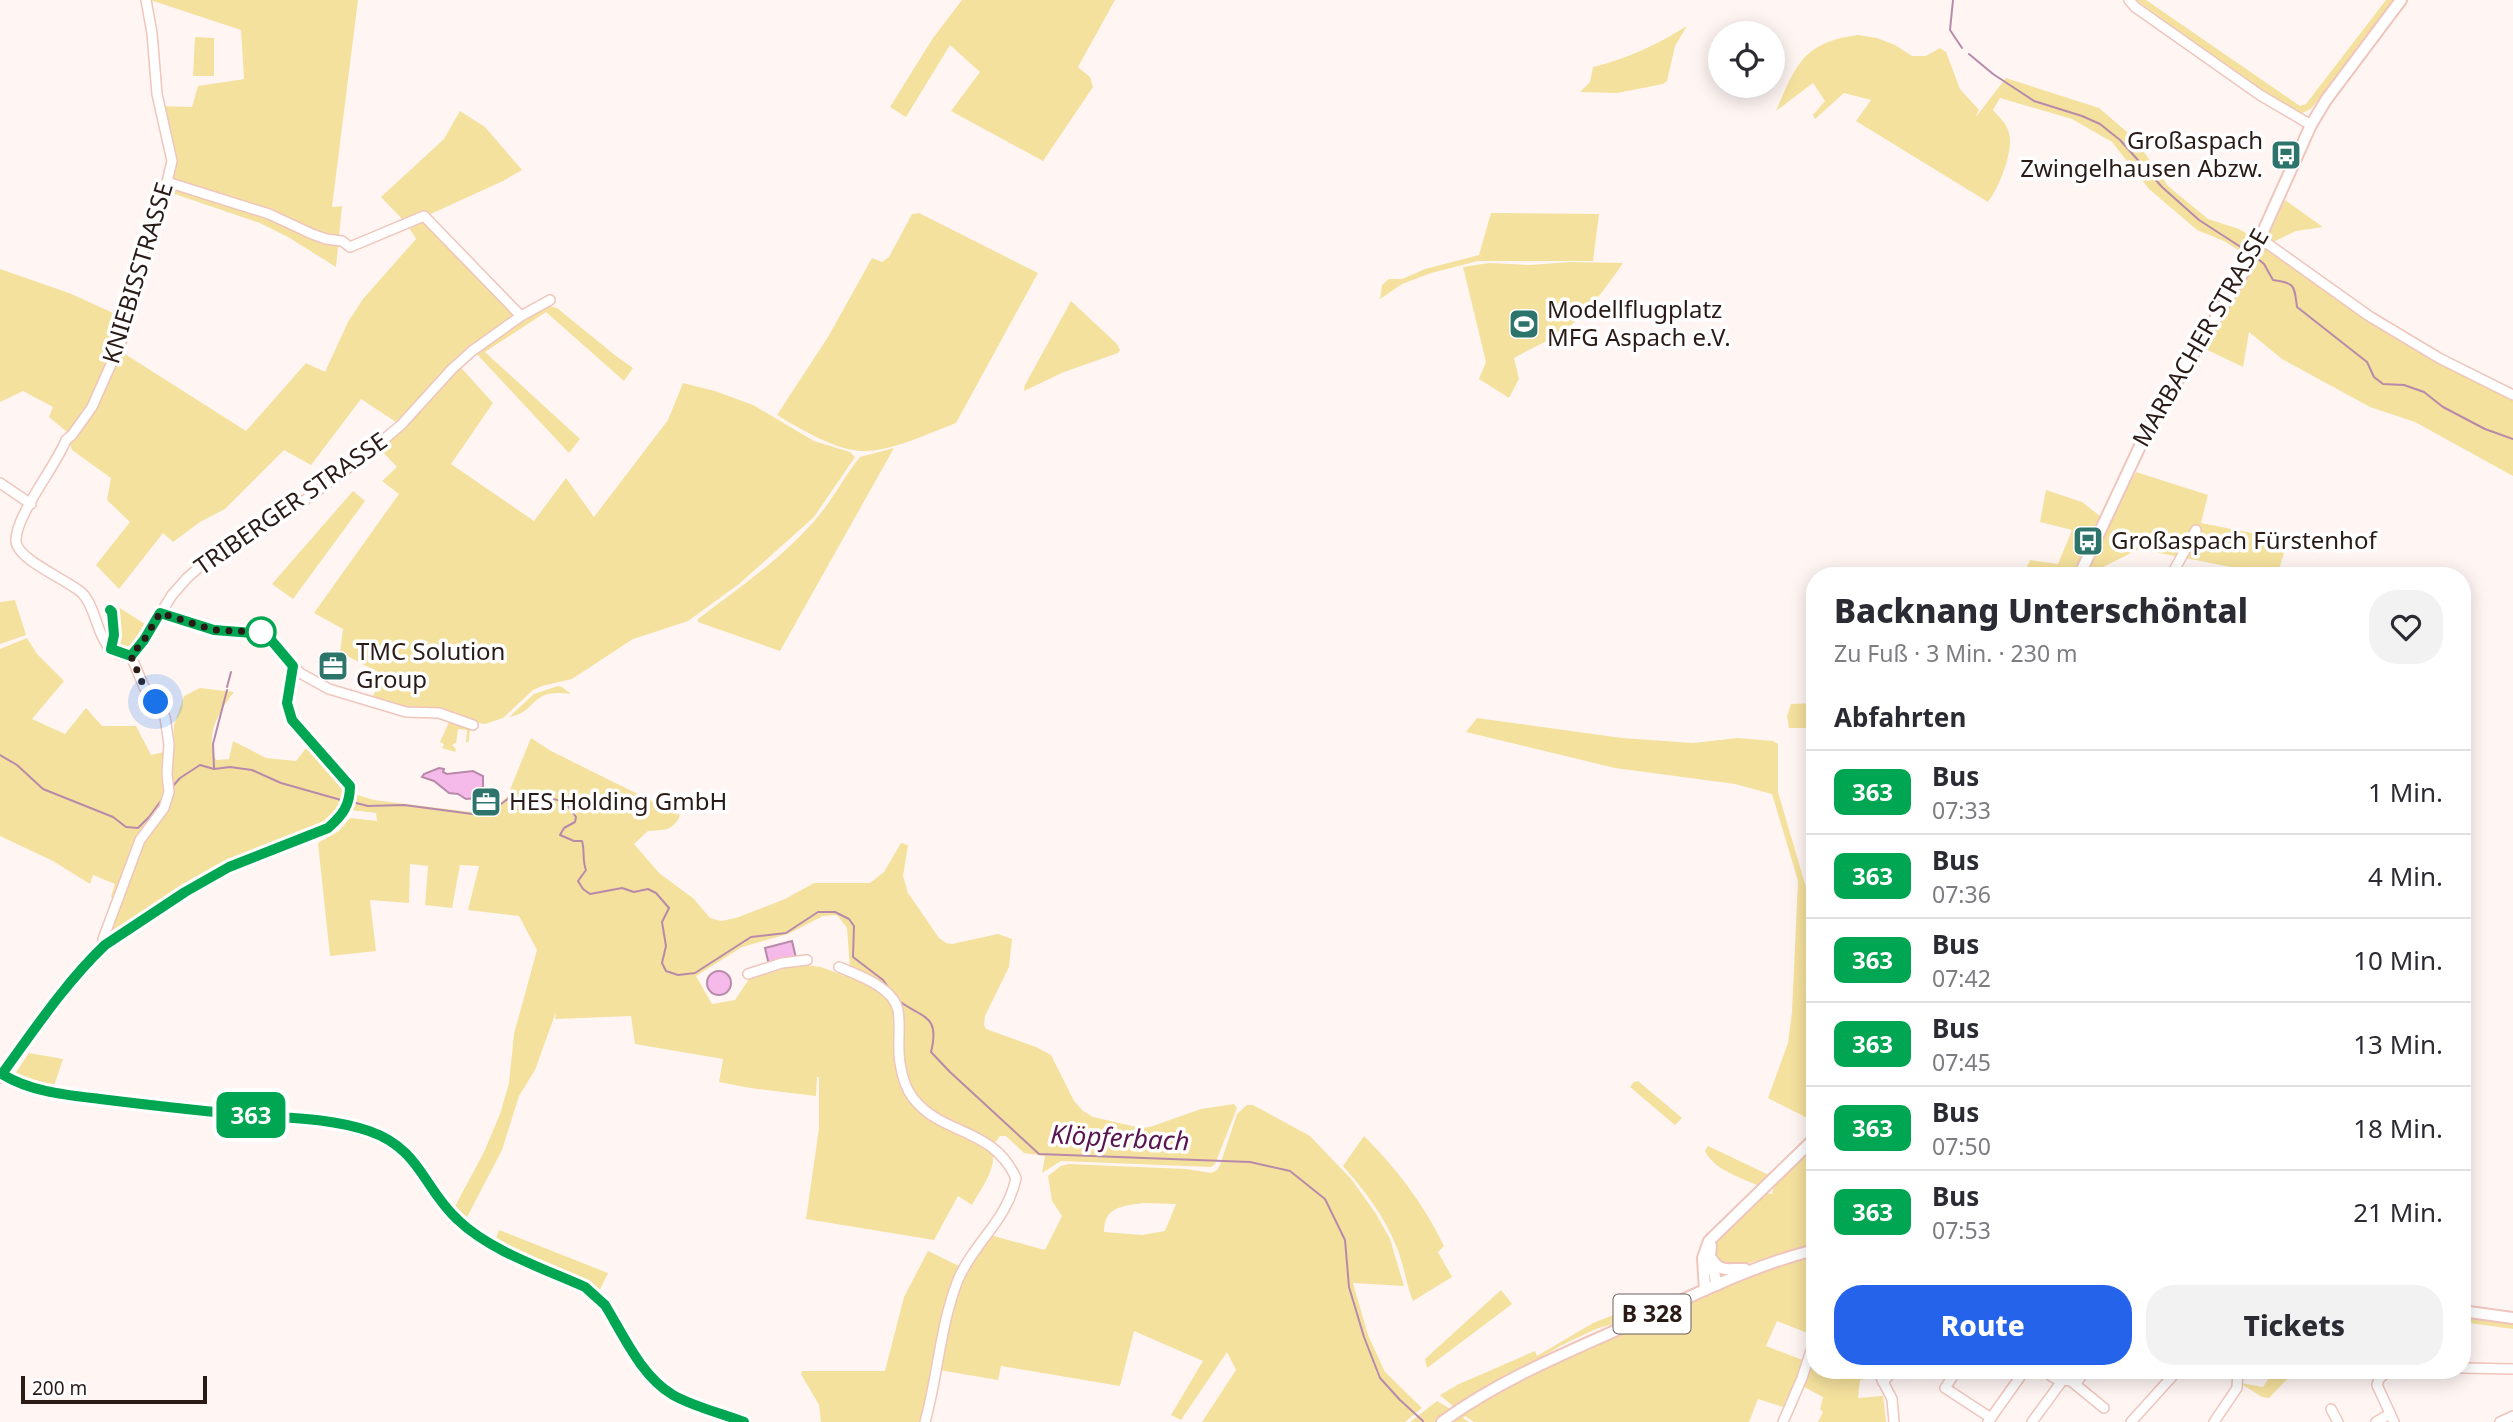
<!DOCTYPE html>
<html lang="de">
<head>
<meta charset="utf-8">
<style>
	:root { --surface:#fff; --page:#f2f2f3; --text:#2b2b33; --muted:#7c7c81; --line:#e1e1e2; --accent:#2563eb }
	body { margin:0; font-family:"Noto Sans",sans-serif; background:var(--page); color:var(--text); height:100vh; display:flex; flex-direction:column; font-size:26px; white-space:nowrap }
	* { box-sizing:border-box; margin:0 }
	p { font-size:23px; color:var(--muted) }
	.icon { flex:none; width:38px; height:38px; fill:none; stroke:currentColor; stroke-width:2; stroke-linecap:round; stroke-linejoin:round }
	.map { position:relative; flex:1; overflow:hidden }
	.details { position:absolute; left:1806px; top:567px; width:665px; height:812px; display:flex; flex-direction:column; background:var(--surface); border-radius:28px; box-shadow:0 4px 18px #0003 }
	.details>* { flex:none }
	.badge { padding:0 14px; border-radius:10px; font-size:24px; line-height:46px }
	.tools { position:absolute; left:1708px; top:21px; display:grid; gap:14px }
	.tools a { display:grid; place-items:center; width:77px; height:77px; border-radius:50%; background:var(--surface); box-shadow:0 4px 18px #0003; font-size:35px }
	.scale { position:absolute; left:21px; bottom:18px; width:186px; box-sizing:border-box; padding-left:7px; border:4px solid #2a1b17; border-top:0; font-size:19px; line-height:24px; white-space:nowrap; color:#2a1b17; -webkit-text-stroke:5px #fff; paint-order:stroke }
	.you { position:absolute; width:35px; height:35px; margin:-18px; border:5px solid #fff; border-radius:50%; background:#1a73e8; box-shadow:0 0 0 10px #1a73e833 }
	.map>.badge { position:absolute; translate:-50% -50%; box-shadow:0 0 0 4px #fff }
	h2 { padding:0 28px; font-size:26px; line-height:63px }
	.round { display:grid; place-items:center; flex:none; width:74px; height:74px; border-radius:28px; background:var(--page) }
	.overview { display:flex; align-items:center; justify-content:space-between; height:119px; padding:0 28px }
	h1 { font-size:33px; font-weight:800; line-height:52px }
	.action { display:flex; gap:14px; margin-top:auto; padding:14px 28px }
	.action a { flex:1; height:80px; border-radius:28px; background:var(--accent); color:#fff; font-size:28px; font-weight:800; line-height:80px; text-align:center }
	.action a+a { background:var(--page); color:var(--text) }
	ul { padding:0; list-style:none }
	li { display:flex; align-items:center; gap:21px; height:84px; padding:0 28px; border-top:2px solid var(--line) }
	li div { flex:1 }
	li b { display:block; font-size:26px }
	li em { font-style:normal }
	li .badge { min-width:77px; font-weight:700; text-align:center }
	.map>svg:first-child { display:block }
</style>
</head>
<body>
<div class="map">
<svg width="2513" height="1422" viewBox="0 0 2513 1422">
	<rect width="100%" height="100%" fill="#fff6f4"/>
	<g fill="#f5e19e" fill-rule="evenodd">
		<path d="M150 0H358L332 207 342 206 336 267 288 237 260 223 166 191 173 163 161 106 192 107 198 86 244 79 241 30Z"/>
		<path d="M962 0H1115L1078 67 1090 77 1093 87 1043 161 951 111 980 72 950 45 906 117 890 107 933 38Z"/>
		<path d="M2136 0H2146L2300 106 2306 104 2386 0H2396L2311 109 2302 113 2266 94Z"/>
		<path d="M1687 26 1675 46 1667 81 1663 84 1617 93 1580 92 1590 82 1593 67C1627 59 1658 44 1687 26Z"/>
		<path d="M1858 35 1877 38 1895 45 1912 56H1926L1940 48 1946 52 1960 89 1979 110 1975 118 2006 78 2099 108 2134 138 2168 186 2208 219 2239 229 2257 240 2249 257 2224 241 2197 230 2149 189 2112 142 2072 119 2000 98 1993 110C1999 117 2007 124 2009 133 2014 151 1999 188 1988 202L1856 121 1879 89 1871 100 1844 93 1815 119 1813 115 1825 101 1813 83 1776 111C1796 65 1803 42 1858 35Z"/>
		<path d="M195 37 214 38V76H193Z"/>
		<path d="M460 111 485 127 522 170 503 181 424 217 517 313 456 362 493 403 451 464 534 521 566 478 594 517 668 420 683 383 715 391 753 405 814 441 850 452 855 457 814 517 739 584 688 621 633 639 572 679 542 686 533 690 503 718 485 724 406 710 371 700 383 675 340 652 343 629 314 613 399 494 382 481 397 467 379 448 399 424 361 399 311 465 284 450 225 509 200 522 173 542 163 533 119 589 96 565 130 522 107 500 111 478 72 450 67 432 49 417 53 407 23 391 0 402V269L69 293 131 321 125 354 246 431 306 363 325 372 348 322 363 299 416 239 406 223 381 197 444 139Z"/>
		<path d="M2285 200 2323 227 2296 231 2273 242 2267 239Z"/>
		<path d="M919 213 1038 273 956 423C929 433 891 452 862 451 837 451 798 428 777 415L828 337 872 258 882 262 889 257 912 214Z"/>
		<path d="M1491 213 1599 214 1593 261H1478L1431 273 1402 284 1380 299 1382 285 1389 279H1402L1425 269 1479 255Z"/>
		<path d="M2263 245 2339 299 2513 397V476L2415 422 2370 407 2282 359 2249 332 2243 367 2201 347 2255 262Z"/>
		<path d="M1570 262 1623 263C1606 288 1587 314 1562 332 1547 342 1529 349 1514 358L1519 379 1509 398 1479 379 1486 362 1463 267 1489 263 1530 265Z"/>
		<path d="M1071 301 1117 344 1120 350 1118 353 1064 372 1024 391 1025 385Z"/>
		<path d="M545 305 557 308 616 356 633 368 624 381 546 312 485 352 580 439 569 453 474 351Z"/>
		<path d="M894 448 780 651 698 622V619C740 587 787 555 820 514 835 496 845 475 860 457Z"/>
		<path d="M2136 472 2208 495 2201 523 2288 540 2277 576 2139 549 2085 576 2088 562Z"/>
		<path d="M2046 490 2082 502 2100 516 2085 544 2076 576H2023L2030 560 2058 564 2072 530 2040 522Z"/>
		<path d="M353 491 365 501 293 599 272 584Z"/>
		<path d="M15 600 26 635 0 644V602Z"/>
		<path d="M115 605 145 624 137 636 140 638 130 649H122L116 644 118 629 113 607Z"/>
		<path d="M27 638 37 654 64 681 32 719 65 734 86 708 102 726H136L151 755 173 750 174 725 184 696 200 688 234 692C219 711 204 736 216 760L229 759 233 741 266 758 296 761 307 747 354 794 374 800 479 813 497 806 507 797 531 738 551 751 680 815C674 831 664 830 648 831L634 844 659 873 694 899 710 918 721 921 736 918 785 899 814 883H870L884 872 901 843 908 845 903 876 908 893 939 938 946 943 952 944 998 934 1012 939 1009 967 985 1016 984 1025 986 1029 1036 1047 1051 1055 1074 1101 1083 1111 1093 1117 1141 1128 1150 1127 1201 1109 1234 1104 1237 1108 1215 1164 1211 1167 1061 1161 1042 1173 1045 1156 1024 1153 1006 1136H1000L994 1144C967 1131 913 1112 904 1079 898 1057 901 1032 898 1009L900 1007 891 993 850 969 847 928 837 915 823 916 788 934 742 947 696 976 712 1004 735 1000 749 979 787 968 807 965 821 967 845 976 848 972C863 978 889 991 895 1007 897 1013 895 1023 896 1029 896 1053 896 1083 913 1101 933 1124 966 1133 992 1147 998 1168 982 1187 972 1205L958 1196 934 1240 806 1219 819 1128V1077H817L816 1096 750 1088 719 1082 723 1059 635 1044 631 1016 555 1019 556 1012 535 1070 519 1096 502 1150 465 1221 453 1210 484 1152 500 1114 509 1083 514 1034 537 950 519 916 468 910 479 866 460 865 452 908 425 905 428 866 410 864 409 903 370 900 376 951 330 956 318 843 339 831 350 818 377 821 376 813 342 809C323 837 259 849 228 865 189 884 153 908 118 933L116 931 107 939 106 937 120 903 111 897 115 884 93 875 90 884 53 861 0 836V649Z"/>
		<path d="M558 686 562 687 571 694C528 688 539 712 509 717L534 694Z"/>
		<path d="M1815 703V728H1789L1787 716 1791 704Z"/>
		<path d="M1477 718 1622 738 1693 743 1738 738 1773 741 1778 744V792L1815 918V1122L1768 1098 1788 1043 1792 1012 1798 881 1772 794 1735 784 1615 768 1466 732Z"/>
		<path d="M450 720 470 726 469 741 466 743 467 730 458 729 456 743 452 745 456 749 455 752 442 748 444 744 440 742Z"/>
		<path d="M29 1053 63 1059 54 1086 15 1074Z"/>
		<path d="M1638 1081 1682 1118 1675 1125 1630 1087 1634 1082Z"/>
		<path d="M1247 1105H1253L1310 1136 1352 1180 1376 1214 1390 1239 1404 1286 1353 1283 1368 1335 1385 1372 1422 1408 1405 1422H1202L1236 1370 1227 1352 1181 1420 1171 1415 1203 1361 1134 1331 1120 1386 1001 1366 998 1380 939 1370 949 1314 961 1279 990 1235 1045 1250 1062 1216 1052 1201 1048 1176 1061 1166 1068 1164 1186 1169 1211 1173 1217 1170 1220 1165 1237 1114ZM1144 1203 1176 1204 1165 1231 1142 1235 1104 1232C1104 1206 1123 1206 1144 1203Z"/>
		<path d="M1364 1136C1397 1169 1423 1203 1444 1246L1438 1252 1452 1277 1413 1301C1406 1284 1404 1265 1397 1248 1385 1217 1365 1191 1343 1166Z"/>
		<path d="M1815 1145V1245L1731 1268 1715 1260 1714 1242 1766 1193 1772 1194 1775 1182Z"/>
		<path d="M1708 1146 1771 1176 1759 1186C1740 1177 1714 1170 1705 1151Z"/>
		<path d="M499 1230 608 1273 598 1294 584 1283 495 1241Z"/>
		<path d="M928 1251 963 1268 924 1422H821L819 1405 801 1374 802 1371H885L904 1297Z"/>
		<path d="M1815 1254V1309L1810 1334 1777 1321 1766 1346 1805 1361 1786 1408 1758 1399 1749 1422H1474L1465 1416 1463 1418 1469 1422H1448L1516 1381 1739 1280Z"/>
		<path d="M1501 1290 1512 1304 1427 1368 1425 1359Z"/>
		<path d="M1640 1301 1643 1311 1616 1323 1596 1329 1562 1345 1455 1408 1440 1395 1459 1384 1535 1351 1537 1356 1593 1323 1621 1312Z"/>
		<path d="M2462 1313 2513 1320V1329L2462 1322Z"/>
		<path d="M1815 1354V1370H1872L1874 1377 1860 1380 1858 1398 1883 1396 1886 1422H1818L1823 1412 1820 1409 1823 1397 1802 1386Z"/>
		<path d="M2274 1370H2296L2269 1398 2262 1397 2240 1383 2263 1387Z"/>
		<path d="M1437 1401 1452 1410 1435 1422H1410Z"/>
	</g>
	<g fill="#f5bae9" stroke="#b88aaa" stroke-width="2">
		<path d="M439 768 444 769 443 772 447 774 473 771 483 776V791L478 789 477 792 481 793 477 798 466 799 458 794 449 793 434 781 422 777 424 774Z"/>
		<path d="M792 941 796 958 769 965 765 948Z"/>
		<circle cx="719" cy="983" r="12"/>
	</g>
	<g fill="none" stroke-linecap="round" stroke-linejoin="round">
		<g stroke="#b88aaa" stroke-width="2">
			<path d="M1953 0 1950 30 1962 48"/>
			<path d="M1969 54 1993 74 2034 101 2082 116 2100 124 2120 140 2162 187 2199 220 2250 253"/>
			<path d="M2257 258 2264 264 2273 280C2296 283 2294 286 2297 307L2367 362 2374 377 2383 384 2404 385 2424 392 2443 407 2485 429 2513 439"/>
			<path d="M227 687 231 672"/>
			<path d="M0 755 17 765 43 789 113 817 126 827 138 828 149 817 163 798"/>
			<path d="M214 768 213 744 227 690"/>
			<path d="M173 786 180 778 200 765 214 769 230 767 252 770 281 783 341 800"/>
			<path d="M356 803 368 806 404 805 480 815 497 807 509 798 533 799 546 806 553 799C565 801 569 807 576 817L575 822 564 828 560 835 574 841H582C585 851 582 860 586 870L578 881 583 889 590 894 622 888 634 892 648 889 656 893 669 908 662 922 666 946 662 963 666 971 678 975 695 973 751 937 786 933 818 912H835L849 919 854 926 853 957 883 980 891 991"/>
			<path d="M899 1001C924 1019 940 1015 931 1052L950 1072 1039 1154 1250 1162 1290 1171 1325 1199 1345 1240 1349 1287 1364 1337 1380 1378 1400 1400 1423 1421"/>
			<path d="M2511 1422 2513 1421"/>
		</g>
		<g stroke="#efc5bc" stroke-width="12">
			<g id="minor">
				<path d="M2129 0 2135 7 2260 95 2311 125"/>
				<path d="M167 182 269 214 312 234 326 239 342 241 350 247 424 216 521 316"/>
				<path d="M2261 239 2369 316 2439 358 2513 395"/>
				<path d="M0 483 31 504"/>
				<path d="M2171 576 2196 530"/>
				<path d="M160 613 214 630 266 634 300 673 329 689 406 712 439 713 473 725"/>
				<path d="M131 656C95 657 101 612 82 593 68 580 17 560 16 541 15 516 56 466 66 440L72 435 92 407 124 335 144 250 167 182 172 161 157 94 152 33 146 0"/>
				<path d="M131 656 144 640 172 595 187 578 214 554 305 500 363 457 401 425 452 369 472 351 521 316 550 300"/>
				<path d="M105 946 103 939 140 840 164 808 169 792 167 774 169 744 165 717 144 687 131 656"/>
				<path d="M839 967C858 975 893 987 898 1010 901 1027 897 1046 900 1063 902 1076 905 1088 913 1098 942 1136 992 1126 1016 1178 1007 1221 974 1242 958 1280 940 1325 938 1376 925 1422"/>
				<path d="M748 974 782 963 807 960"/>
				<path d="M0 1073C35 1092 74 1095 113 1101 163 1108 215 1113 266 1116 302 1119 337 1119 371 1132 422 1150 424 1189 458 1221 493 1252 543 1268 585 1287L605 1305C623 1336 641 1376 673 1395 694 1407 720 1414 743 1422"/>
				<path d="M0 1078 36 1027 94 956 105 945 185 892 229 867 328 828C343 815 349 805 350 786L292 721 287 703 294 666"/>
				<path d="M2462 1368 2513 1369"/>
				<path d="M1877 1370 1892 1399 1894 1422"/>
				<path d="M1957 1370 1945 1388 1991 1418"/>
				<path d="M2042 1370 2056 1379 2071 1381 2104 1408"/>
				<path d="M2389 1370 2379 1379 2377 1385 2394 1422"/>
				<path d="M1883 1382 1894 1370"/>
				<path d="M2076 1384 2085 1370"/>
				<path d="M2331 1409 2338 1422"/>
				<path d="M1783 1422 1802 1378 1815 1338"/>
				<path d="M1988 1422 2025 1370"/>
				<path d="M2032 1422 2062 1381"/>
				<path d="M2131 1422 2178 1370"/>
				<path d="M2214 1422 2237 1388 2238 1370"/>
				<path d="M2376 1422 2390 1414"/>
				<path d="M2500 1422 2513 1416"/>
			</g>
		</g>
		<g stroke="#efc5bc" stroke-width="14">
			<g id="major">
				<path d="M2079 576 2149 427 2248 265 2311 125 2326 100 2401 0"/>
				<path d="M1711 1246 1710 1256 1717 1285"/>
				<path d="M1711 1258C1720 1274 1731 1268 1745 1269"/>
				<path d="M1705 1290 1703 1258 1709 1241 1815 1138"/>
				<path d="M2462 1311 2513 1318"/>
				<path d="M1442 1422C1498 1381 1563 1354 1626 1326 1688 1298 1749 1266 1815 1250"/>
			</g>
		</g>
		<use href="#minor" stroke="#fff" stroke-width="9"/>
		<use href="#major" stroke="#fff" stroke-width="10"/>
	</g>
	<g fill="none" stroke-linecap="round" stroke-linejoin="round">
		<g stroke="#fff" stroke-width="16">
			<path id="line" d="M110 610 112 612 114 635 111 649 131 656 144 640 160 613 214 630 266 634 293 666 287 703 292 720 350 786C350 805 343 815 328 828L229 867 185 892 105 945C66 982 34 1030 2 1074 31 1092 67 1095 100 1099 149 1105 199 1111 248 1115 289 1118 330 1118 369 1131 421 1149 423 1188 458 1220 490 1251 545 1269 585 1287L605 1305C624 1336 641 1376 673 1395 694 1407 721 1413 744 1422"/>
		</g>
		<use href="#line" stroke="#00a651" stroke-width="10"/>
		<path stroke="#2a1b17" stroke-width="7" stroke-dasharray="0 12.6" d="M156 702 144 687 131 656 144 640 160 613 214 630 261 632"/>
	</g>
	<defs>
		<g id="bus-square" transform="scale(1.575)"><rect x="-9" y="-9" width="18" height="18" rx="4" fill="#2d746b" stroke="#fff"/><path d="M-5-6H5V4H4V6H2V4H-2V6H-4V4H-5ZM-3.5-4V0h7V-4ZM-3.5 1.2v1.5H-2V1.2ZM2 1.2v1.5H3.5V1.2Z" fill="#fff"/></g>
		<g id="stadium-square" transform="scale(1.575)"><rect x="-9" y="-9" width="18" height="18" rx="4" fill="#2d746b" stroke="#fff"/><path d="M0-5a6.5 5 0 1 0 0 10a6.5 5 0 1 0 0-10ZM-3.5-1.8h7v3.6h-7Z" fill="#fff"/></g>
		<g id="office-square" transform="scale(1.575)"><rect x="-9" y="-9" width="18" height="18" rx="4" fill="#2d746b" stroke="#fff"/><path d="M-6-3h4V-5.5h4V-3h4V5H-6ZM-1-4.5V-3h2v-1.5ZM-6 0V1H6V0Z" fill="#fff"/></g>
	</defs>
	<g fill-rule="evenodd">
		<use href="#bus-square" x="2286" y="155"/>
		<use href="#stadium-square" x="1524" y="324"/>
		<use href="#bus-square" x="2088" y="541"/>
		<use href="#office-square" x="333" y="666"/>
		<use href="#office-square" x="486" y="802"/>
	</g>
	<circle fill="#fff" stroke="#00a651" stroke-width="3.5" cx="261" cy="632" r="14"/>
	<g text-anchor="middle" stroke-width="7" stroke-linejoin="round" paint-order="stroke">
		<rect fill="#fff" stroke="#6a5f5d" stroke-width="2" x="1613.5" y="1294.5" width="77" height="39" rx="5"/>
		<g font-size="23" font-weight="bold" fill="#2a1b17">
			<text x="1652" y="1322">B 328</text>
		</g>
		<g font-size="24" fill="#2a1b17" stroke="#fff" text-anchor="start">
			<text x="2263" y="149" text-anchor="end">Großaspach<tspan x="2263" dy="28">Zwingelhausen Abzw.</tspan></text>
			<text x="1547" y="318">Modellflugplatz<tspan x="1547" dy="28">MFG Aspach e.V.</tspan></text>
			<text x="2111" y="549">Großaspach Fürstenhof</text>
			<text x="356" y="660">TMC Solution<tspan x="356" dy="28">Group</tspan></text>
			<text x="509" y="810">HES Holding GmbH</text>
		</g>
		<g font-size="24" fill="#2a1b17" stroke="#fff">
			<text transform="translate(138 273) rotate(-73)" y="8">KNIEBISSTRASSE</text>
			<text transform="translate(2201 338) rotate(-60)" y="8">MARBACHER STRASSE</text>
			<text transform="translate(291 504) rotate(-35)" y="8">TRIBERGER STRASSE</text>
		</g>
		<g font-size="26" font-style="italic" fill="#58154f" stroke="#fff">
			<text transform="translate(1120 1138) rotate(3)" y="9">Klöpferbach</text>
		</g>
	</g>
</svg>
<div class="tools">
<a><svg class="icon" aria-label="locate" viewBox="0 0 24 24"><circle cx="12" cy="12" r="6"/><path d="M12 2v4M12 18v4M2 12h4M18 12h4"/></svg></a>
</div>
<div class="scale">200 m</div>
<div class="you" style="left:156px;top:702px"></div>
<b class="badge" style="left:251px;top:1115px;background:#00a651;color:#fff">363</b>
<section class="details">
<div class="overview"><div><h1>Backnang Unterschöntal</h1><p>Zu Fuß · 3 Min. · 230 m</p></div><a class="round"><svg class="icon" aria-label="heart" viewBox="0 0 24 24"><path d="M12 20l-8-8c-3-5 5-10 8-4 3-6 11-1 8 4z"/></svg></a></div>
<h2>Abfahrten</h2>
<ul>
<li><span class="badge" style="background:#00a651;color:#fff">363</span><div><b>Bus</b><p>07:33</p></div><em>1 Min.</em></li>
<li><span class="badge" style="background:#00a651;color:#fff">363</span><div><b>Bus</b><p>07:36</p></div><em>4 Min.</em></li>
<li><span class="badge" style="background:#00a651;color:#fff">363</span><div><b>Bus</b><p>07:42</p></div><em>10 Min.</em></li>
<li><span class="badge" style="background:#00a651;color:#fff">363</span><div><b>Bus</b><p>07:45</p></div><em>13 Min.</em></li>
<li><span class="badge" style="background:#00a651;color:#fff">363</span><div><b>Bus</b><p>07:50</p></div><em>18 Min.</em></li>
<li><span class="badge" style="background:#00a651;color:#fff">363</span><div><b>Bus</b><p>07:53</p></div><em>21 Min.</em></li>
</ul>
<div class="action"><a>Route</a><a>Tickets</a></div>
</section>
</div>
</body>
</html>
